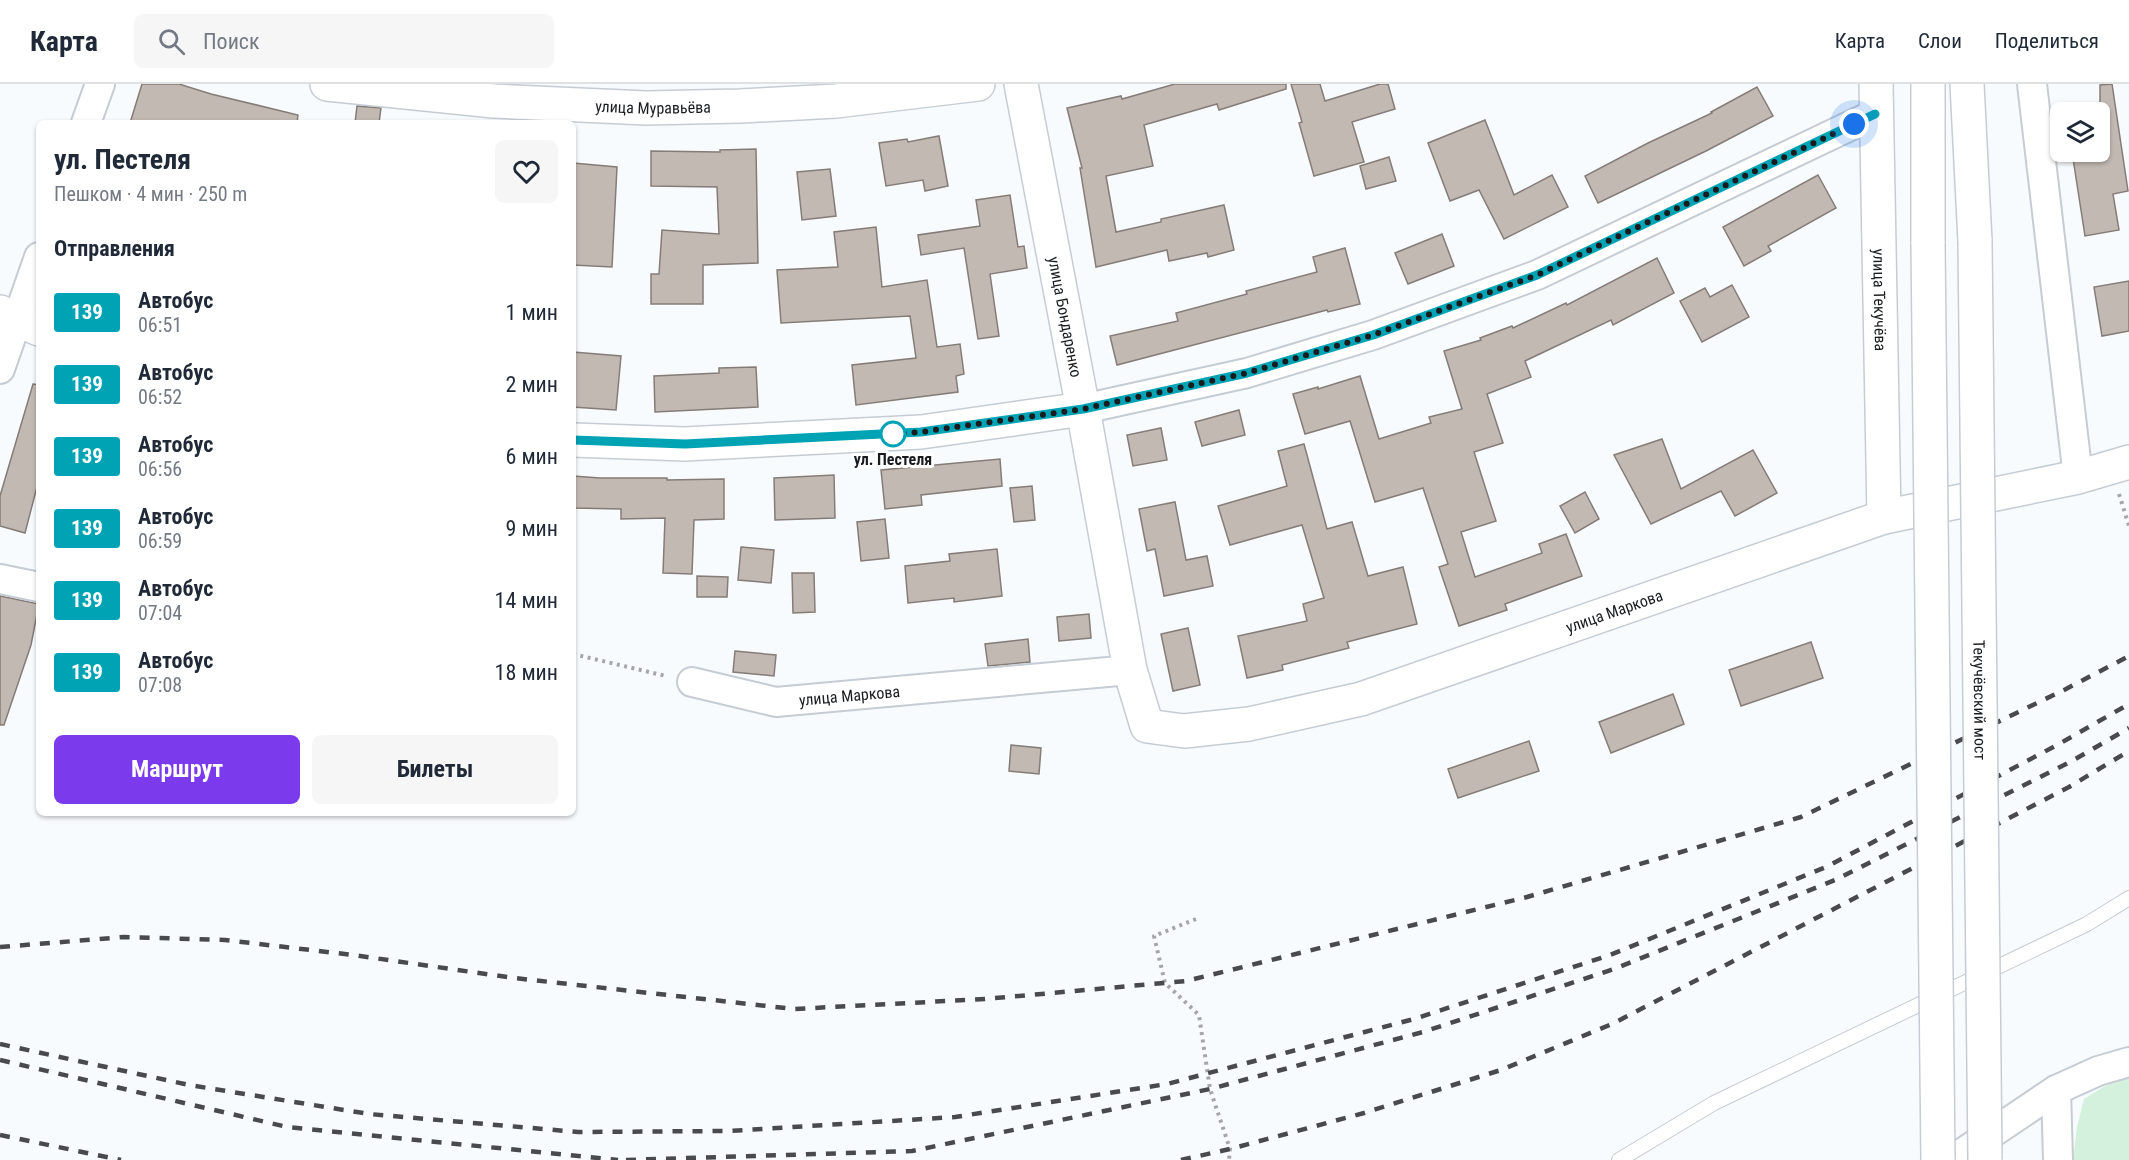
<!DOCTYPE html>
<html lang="ru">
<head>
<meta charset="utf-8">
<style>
	:root { --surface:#fff; --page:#f6f6f7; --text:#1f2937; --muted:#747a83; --line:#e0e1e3; --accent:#7c3aed }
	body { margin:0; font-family:"Roboto Condensed",sans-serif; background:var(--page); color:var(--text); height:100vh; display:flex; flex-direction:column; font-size:22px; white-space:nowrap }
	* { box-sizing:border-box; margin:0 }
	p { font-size:20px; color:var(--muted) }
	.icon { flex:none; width:33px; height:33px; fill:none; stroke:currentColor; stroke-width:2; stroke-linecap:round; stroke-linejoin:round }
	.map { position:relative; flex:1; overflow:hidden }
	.details { position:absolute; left:36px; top:36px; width:540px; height:696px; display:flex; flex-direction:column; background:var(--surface); border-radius:9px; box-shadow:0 2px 4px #0004 }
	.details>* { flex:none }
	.badge { padding:0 12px; border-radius:4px; font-size:21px; line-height:39px }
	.fabs { position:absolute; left:2050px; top:18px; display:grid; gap:12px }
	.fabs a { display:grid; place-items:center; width:60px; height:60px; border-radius:9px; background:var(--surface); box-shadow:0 2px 4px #0004; font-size:30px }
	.you { position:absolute; width:30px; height:30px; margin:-15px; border:4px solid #fff; border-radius:50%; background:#1a73e8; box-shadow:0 0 0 9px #1a73e833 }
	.map>.badge { position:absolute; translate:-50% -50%; box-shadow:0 0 0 3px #fff }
	h2 { padding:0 18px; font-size:22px; line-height:54px }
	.round { display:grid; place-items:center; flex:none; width:63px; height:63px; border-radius:9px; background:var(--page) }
	.head { display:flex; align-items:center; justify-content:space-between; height:102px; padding:0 18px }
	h1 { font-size:28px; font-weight:700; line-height:45px }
	.cta { display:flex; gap:12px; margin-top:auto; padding:12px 18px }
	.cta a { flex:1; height:69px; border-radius:9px; background:var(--accent); color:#fff; font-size:24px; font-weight:700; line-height:69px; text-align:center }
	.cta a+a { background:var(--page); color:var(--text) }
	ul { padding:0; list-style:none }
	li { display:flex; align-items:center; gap:18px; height:72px; padding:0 18px }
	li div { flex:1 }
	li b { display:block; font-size:22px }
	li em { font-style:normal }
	li .badge { min-width:66px; font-weight:700; text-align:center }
	header { display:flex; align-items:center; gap:36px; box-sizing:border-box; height:84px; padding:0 30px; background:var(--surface); border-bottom:2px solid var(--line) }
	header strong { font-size:28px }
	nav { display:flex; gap:33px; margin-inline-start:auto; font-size:21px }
	.search { width:420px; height:54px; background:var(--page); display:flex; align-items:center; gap:15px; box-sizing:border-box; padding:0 21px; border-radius:9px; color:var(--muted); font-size:22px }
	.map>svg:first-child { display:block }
</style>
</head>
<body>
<header>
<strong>Карта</strong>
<div class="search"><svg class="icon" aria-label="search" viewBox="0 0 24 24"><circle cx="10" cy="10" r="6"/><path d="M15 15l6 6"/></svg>Поиск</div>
<nav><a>Карта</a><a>Слои</a><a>Поделиться</a></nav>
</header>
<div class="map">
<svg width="2129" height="1076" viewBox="0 0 2129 1076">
	<rect width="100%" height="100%" fill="#f8fbfe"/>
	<path fill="#d3f1dd" d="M2129 993V1076H2073L2077 1043 2084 1015 2103 1003Z"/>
	<g fill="#c2b9b3" stroke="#857c77" stroke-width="1.5">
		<path d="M142 0H179L211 10 298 31 297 39H130Z"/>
		<path d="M1175 0H1286V5L1219 26 1217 20 1144 41 1153 82 1106 92 1116 148 1161 138V135L1224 121 1234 166 1208 173 1207 169 1169 177 1167 166 1096 183 1080 84H1082L1067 24 1121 12 1122 15Z"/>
		<path d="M1291 0H1320L1325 17 1380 0H1388L1395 25 1352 38 1364 78 1314 92 1299 39 1302 38Z"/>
		<path d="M2112 0 2128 107 2113 110 2119 146 2085 152 2072 68H2100V1Z"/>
		<path d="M1757 3 1773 32 1706 67 1598 119 1585 92 1648 59 1712 29 1711 28Z"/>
		<path d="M357 22 381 24 379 39H355Z"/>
		<path d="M1485 36 1514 111 1552 91 1568 123 1504 155 1479 106 1450 117 1428 59Z"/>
		<path d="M939 52 948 102 925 107 923 96 886 102 879 59 907 55 908 58Z"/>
		<path d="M756 65 758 179 703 181V220H651V190H659L662 146 719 150 717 103 651 102V67L720 68V66Z"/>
		<path d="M1389 73 1396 97 1366 105 1360 82Z"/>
		<path d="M573 79 617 83 612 183 573 181Z"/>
		<path d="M830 85 836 132 802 136 797 88Z"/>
		<path d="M1818 91 1836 124 1768 162 1771 167 1744 182 1723 143Z"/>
		<path d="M1010 111 1018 163 1024 162 1027 184 990 190 999 252 978 255 964 164 921 171 918 151 980 142 976 116Z"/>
		<path d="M876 143 882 203 927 196 937 263 960 260 964 290 956 292 958 308 856 321 852 281 916 274 910 232 781 239 777 186 838 183 834 148Z"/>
		<path d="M1442 150 1454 182 1408 200 1395 169Z"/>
		<path d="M1345 164 1360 220 1328 228 1327 226 1117 281 1110 252 1178 237 1176 229 1247 210 1246 207 1317 188 1313 173Z"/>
		<path d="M1657 174 1674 209 1613 241 1611 236 1525 277 1531 293 1487 310 1503 359 1474 368 1496 437 1461 448 1475 493 1542 469 1539 460 1566 450 1582 492 1505 520 1507 526 1459 542 1439 483 1448 480 1423 404 1375 418 1350 337 1305 350 1293 310 1318 303V305L1360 292 1379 355 1431 339 1429 333 1462 325 1444 267 1481 256 1480 254 1512 242 1513 244 1566 219 1567 221Z"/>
		<path d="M2129 197V247L2102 252 2094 203Z"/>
		<path d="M1732 201 1749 233 1702 258 1680 217 1705 204 1710 213Z"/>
		<path d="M573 268 621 272 616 326 573 323Z"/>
		<path d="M756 283 758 323 655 328 654 292 719 289V284Z"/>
		<path d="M33 300 39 301V395L25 449 0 442V412Z"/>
		<path d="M1239 326 1245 351 1202 362 1195 338Z"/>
		<path d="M1161 344 1167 376 1133 382 1127 351Z"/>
		<path d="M1662 355 1681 405 1753 366 1777 409 1735 432 1721 407 1651 440 1614 371Z"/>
		<path d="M1304 360 1327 445 1352 438 1368 492 1403 483 1417 540 1347 558 1349 564 1282 581 1283 586 1247 594 1238 552 1307 537 1303 520 1324 514 1302 441 1230 461 1218 422 1287 402 1278 367Z"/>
		<path d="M1000 375 1002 402 921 411 922 421 885 425 881 386Z"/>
		<path d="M834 391 835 434 775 436 774 394Z"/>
		<path d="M573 392 600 394H667V396L724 395V435L694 436 692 490 663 489 665 434 621 435V425L573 424Z"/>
		<path d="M1032 402 1035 436 1014 438 1010 404Z"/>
		<path d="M1585 408 1599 435 1575 449 1560 422Z"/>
		<path d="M1175 418 1186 476 1207 472 1213 502 1164 512 1155 465 1147 467 1139 425Z"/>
		<path d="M885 435 889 474 861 477 857 438Z"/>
		<path d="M741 463 774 466 771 499 738 496Z"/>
		<path d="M997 465 1002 512 954 518V514L908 519 905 482 950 477 949 470Z"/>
		<path d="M792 489H814L815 528 793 529Z"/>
		<path d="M697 492 728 493 727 513H697Z"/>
		<path d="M0 512 39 520 31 561 4 641H0Z"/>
		<path d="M1089 530 1091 554 1059 557 1057 533Z"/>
		<path d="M1188 544 1200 601 1173 607 1161 550Z"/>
		<path d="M1028 555 1030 578 988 582 985 560Z"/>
		<path d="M1811 558 1823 594 1741 622 1729 586Z"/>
		<path d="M735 567 776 571 774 592 733 588Z"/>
		<path d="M1673 610 1684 640 1611 669 1599 638Z"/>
		<path d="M1529 657 1539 687 1458 714 1448 685Z"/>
		<path d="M1011 661 1041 664 1039 690 1009 687Z"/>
	</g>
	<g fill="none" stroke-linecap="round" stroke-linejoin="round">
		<g stroke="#c6ccd4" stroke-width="16">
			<path id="lane" d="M1619 1076 1714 1019 2087 840 2129 814"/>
		</g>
		<g stroke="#c6ccd4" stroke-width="32">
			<g id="street">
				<path d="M2032 0 2078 393"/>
				<path d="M86 39 100 0"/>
				<path d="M0 285 39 173"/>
				<path d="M1083 325 1247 289 1373 251 1537 191 1875 30"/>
				<path d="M0 495 39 503"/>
				<path id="s1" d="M692 598 776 618 1130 586"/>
				<path d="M2056 1006 2058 1076"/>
				<path d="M1952 1076 2056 1006 2098 987 2129 978"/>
			</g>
		</g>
		<g stroke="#c6ccd4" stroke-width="36">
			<g id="secondary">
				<path id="s2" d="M327 0 494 17 646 24 740 22 836 17 978 0"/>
				<path id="s3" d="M1021 0 1083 325 1130 586 1147 642 1184 647 1249 640 1361 615 1884 433 2078 393 2129 378"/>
				<path id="s4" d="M1876 0 1884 433"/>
				<path d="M0 228 39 245"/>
				<path d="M573 356 685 360 921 348 1083 325"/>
			</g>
		</g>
		<g stroke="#c6ccd4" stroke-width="36">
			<g id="primary">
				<path d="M1967 0 1975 157"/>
				<path d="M1928 160V0"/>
			</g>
		</g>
		<g stroke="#a4a6a9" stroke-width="4" stroke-dasharray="3 4.5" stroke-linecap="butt">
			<path d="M2119 410 2129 442"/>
			<path d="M573 570 666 592"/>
			<path d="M1196 835 1154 852 1165 899 1199 931 1210 1005 1230 1065 1229 1076"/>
		</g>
		<use href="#lane" stroke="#fff" stroke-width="14"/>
		<use href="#street" stroke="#fff" stroke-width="28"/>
		<use href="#secondary" stroke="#fff" stroke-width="33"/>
		<use href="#primary" stroke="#fff" stroke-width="33"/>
		<g stroke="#484a4d" stroke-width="4.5" stroke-dasharray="10 10" stroke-linecap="butt">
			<path d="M0 863 124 853 225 856 353 871 514 894 794 925 985 915 1186 897 1527 813 1801 733 2066 605 2129 572"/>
			<path d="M0 960 189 1001 369 1030 578 1048 729 1047 955 1033 1167 1000 1414 935 1610 871 1826 783 2059 660 2129 620"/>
			<path d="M0 976 287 1043 618 1076"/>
			<path d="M0 1051 121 1076"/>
			<path d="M626 1076 912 1067 1210 1005 1423 948 1614 885 1835 796 2072 677 2129 644"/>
			<path d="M1181 1076 1230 1065 1364 1029 1501 986 1612 940 2069 703 2129 667"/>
		</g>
		<g stroke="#c6ccd4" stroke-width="36" stroke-linecap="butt">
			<g id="primary-bridge">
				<path id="s5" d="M1975 157 1985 1076"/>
				<path d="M1928 160 1938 1076"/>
			</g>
		</g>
		<use href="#primary-bridge" stroke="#fff" stroke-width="33"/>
	</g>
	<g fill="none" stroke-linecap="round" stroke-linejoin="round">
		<g stroke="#fff" stroke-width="14">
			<path id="line" d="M573 356 685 360 921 348 1083 325 1247 289 1373 251 1537 191 1875 30"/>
		</g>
		<use href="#line" stroke="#00a3b4" stroke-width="9"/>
		<path stroke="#191b1e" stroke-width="6" stroke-dasharray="0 10.8" d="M893 350 921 348 1083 325 1247 289 1373 251 1537 191 1854 40"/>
	</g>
	<circle fill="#fff" stroke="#00a3b4" stroke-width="3" cx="893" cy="350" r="12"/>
	<g text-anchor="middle" stroke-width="6" stroke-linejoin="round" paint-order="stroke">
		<g font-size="16" fill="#191b1e" stroke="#fff">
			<text dy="6" stroke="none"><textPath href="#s2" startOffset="327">улица Муравьёва</textPath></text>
			<text dy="6" stroke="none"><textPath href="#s4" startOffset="216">улица Текучёва</textPath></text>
			<text dy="6" stroke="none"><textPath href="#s3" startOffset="237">улица Бондаренко</textPath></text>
			<text dy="6" stroke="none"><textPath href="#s3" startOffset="1140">улица Маркова</textPath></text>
			<text dy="6" stroke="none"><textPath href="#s1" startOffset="160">улица Маркова</textPath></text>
			<text dy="6" stroke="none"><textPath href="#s5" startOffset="459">Текучёвский мост</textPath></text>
		</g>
		<g font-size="16" font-weight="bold" fill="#191b1e" stroke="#fff">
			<text x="893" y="381">ул. Пестеля</text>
		</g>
	</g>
</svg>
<div class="fabs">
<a><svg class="icon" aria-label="layers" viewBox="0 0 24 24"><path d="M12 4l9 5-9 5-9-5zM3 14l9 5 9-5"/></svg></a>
</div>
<div class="you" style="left:1854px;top:40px"></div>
<section class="details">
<div class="head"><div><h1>ул. Пестеля</h1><p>Пешком · 4 мин · 250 m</p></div><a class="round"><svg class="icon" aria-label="heart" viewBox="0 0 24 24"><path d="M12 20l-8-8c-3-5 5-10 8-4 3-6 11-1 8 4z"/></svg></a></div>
<h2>Отправления</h2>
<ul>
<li><span class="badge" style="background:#00a3b4;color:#fff">139</span><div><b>Автобус</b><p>06:51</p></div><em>1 мин</em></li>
<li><span class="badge" style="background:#00a3b4;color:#fff">139</span><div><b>Автобус</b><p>06:52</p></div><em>2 мин</em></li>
<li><span class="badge" style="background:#00a3b4;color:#fff">139</span><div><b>Автобус</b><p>06:56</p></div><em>6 мин</em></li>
<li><span class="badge" style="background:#00a3b4;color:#fff">139</span><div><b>Автобус</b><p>06:59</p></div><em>9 мин</em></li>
<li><span class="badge" style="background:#00a3b4;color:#fff">139</span><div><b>Автобус</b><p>07:04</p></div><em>14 мин</em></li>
<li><span class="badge" style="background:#00a3b4;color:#fff">139</span><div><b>Автобус</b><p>07:08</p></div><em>18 мин</em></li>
</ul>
<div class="cta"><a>Маршрут</a><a>Билеты</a></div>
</section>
</div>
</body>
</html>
